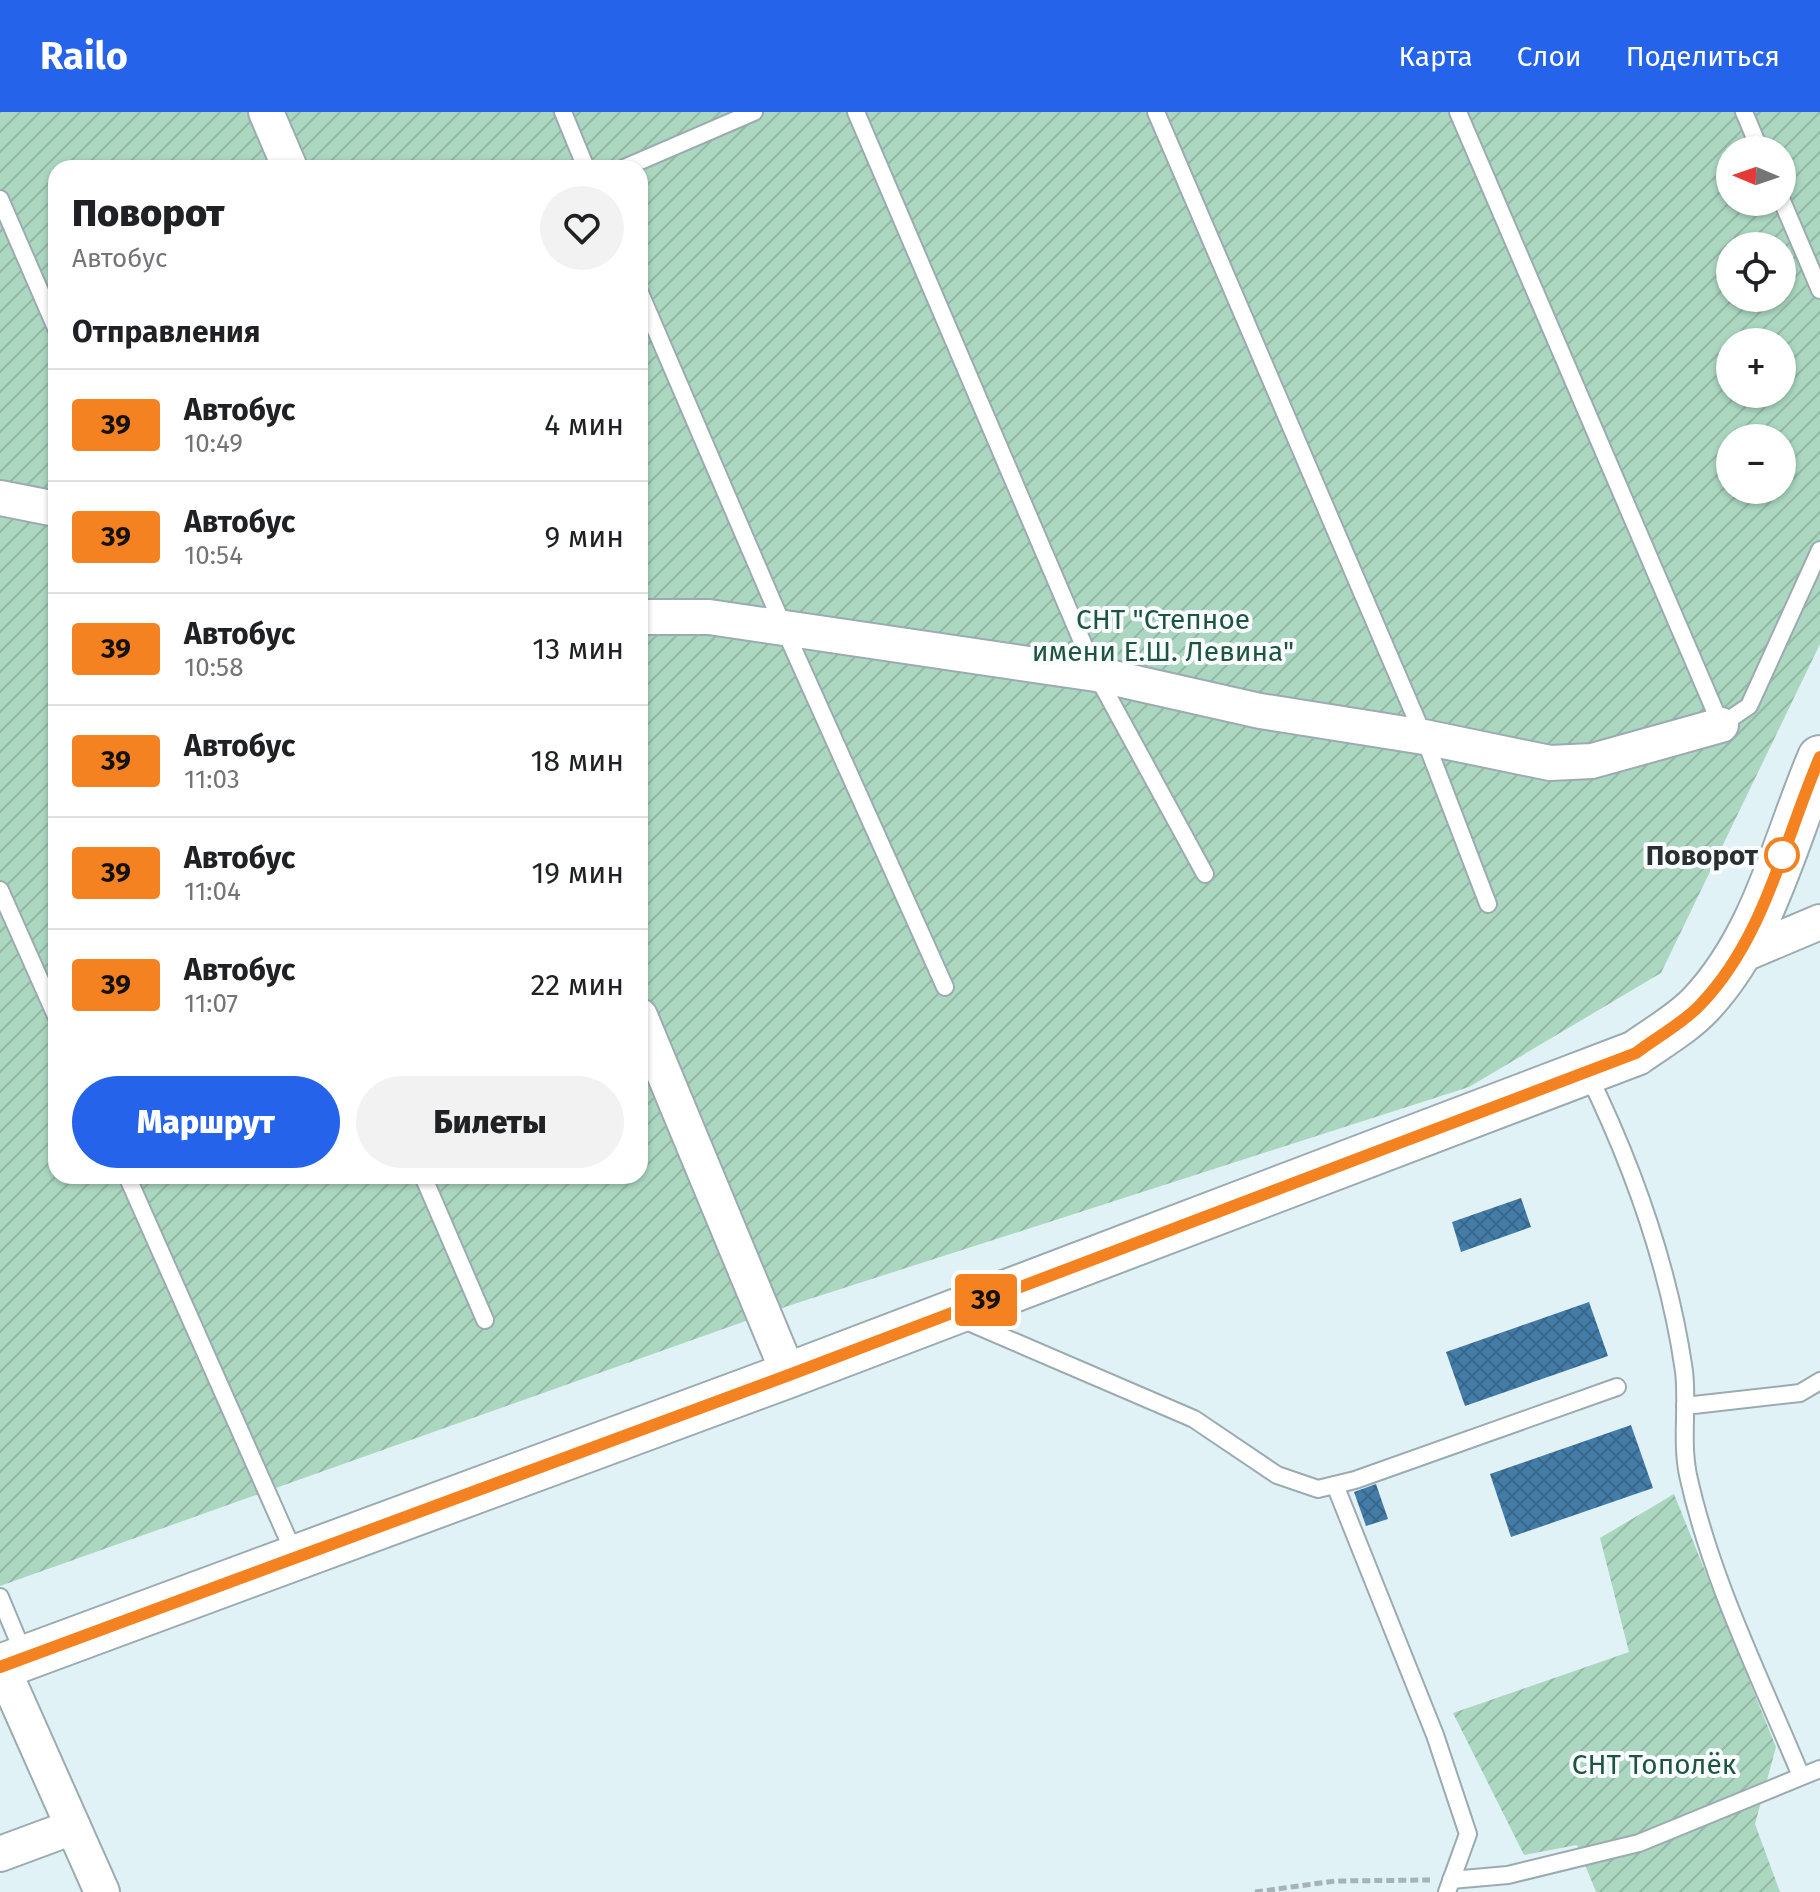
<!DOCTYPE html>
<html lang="ru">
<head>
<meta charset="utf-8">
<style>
	:root { --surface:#fff; --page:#f2f2f2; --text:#202124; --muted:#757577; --line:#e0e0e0; --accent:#2563eb }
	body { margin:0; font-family:"Fira Sans",sans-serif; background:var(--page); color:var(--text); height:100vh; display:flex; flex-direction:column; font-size:30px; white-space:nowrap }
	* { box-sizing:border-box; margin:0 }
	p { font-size:26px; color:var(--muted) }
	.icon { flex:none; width:44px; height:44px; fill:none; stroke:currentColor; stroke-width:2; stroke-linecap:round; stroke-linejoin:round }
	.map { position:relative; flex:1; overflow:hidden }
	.details { position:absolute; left:48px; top:48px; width:600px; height:1024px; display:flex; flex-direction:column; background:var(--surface); border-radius:24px; box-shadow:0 2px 6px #0004 }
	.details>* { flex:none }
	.badge { padding:0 16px; border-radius:6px; font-size:28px; line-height:52px }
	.needle { width:52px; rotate:272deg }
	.tools { position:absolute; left:1716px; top:24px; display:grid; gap:16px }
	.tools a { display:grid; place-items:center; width:80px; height:80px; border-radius:50%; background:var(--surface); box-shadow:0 2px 6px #0004; font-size:40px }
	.map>.badge { position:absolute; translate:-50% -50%; box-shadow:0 0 0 4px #fff }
	h2 { padding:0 24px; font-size:30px; line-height:72px }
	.round { display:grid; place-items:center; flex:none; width:84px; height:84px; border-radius:42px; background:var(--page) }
	.overview { display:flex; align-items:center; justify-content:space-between; height:136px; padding:0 24px }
	h1 { font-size:38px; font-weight:800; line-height:60px }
	.action { display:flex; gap:16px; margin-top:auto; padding:16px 24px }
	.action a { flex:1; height:92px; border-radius:48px; background:var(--accent); color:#fff; font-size:32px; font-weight:800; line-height:92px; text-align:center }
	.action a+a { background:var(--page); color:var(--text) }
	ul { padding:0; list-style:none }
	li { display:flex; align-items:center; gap:24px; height:112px; padding:0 24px; border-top:2px solid var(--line) }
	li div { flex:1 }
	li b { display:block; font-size:30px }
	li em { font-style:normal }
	li .badge { min-width:88px; font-weight:700; text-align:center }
	header { display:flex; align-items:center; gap:48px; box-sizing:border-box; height:112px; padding:0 40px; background:var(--accent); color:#fff }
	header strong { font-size:38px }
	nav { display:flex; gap:44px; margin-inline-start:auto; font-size:28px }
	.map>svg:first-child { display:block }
</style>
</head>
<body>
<header>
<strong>Railo</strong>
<nav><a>Карта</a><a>Слои</a><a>Поделиться</a></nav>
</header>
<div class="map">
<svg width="1820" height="1780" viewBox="0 0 1820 1780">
	<defs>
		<pattern id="garden-furrows" width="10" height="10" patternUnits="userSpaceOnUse" patternTransform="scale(2)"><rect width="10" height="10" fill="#abd7c1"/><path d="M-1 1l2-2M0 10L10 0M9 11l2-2" fill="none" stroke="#93b9a6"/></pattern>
		<pattern id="building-cross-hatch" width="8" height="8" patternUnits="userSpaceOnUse" patternTransform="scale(2)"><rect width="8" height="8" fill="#437ca7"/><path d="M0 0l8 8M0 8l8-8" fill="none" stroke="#386689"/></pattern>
	</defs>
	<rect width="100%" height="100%" fill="#e1f2f7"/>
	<g fill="url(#garden-furrows)" fill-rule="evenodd">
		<path d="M0 0H1820V532L1661 861 1469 975 791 1193 0 1474ZM1730 38H1782V90H1730ZM56 56H640V1064H56ZM1730 134H1782V186H1730ZM1730 230H1782V282H1730ZM1730 326H1782V378H1730Z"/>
		<path d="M1674 1382 1776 1635 1755 1712 1780 1780H1596L1577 1733 1524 1743 1453 1601 1629 1540 1600 1426Z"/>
	</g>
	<g fill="url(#building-cross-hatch)">
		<path d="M1521 1086 1531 1115 1461 1140 1452 1110Z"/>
		<path d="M1589 1190 1608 1244 1465 1294 1446 1240Z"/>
		<path d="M1631 1313 1653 1376 1511 1425 1490 1362Z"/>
		<path d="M1376 1372 1388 1407 1366 1414 1354 1380Z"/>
	</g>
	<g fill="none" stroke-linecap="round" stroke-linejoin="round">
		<g stroke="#9babb0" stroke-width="20">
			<g id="lane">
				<path d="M563 0 586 56"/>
				<path d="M856 0 1096 562 1205 762"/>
				<path d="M1156 0 1424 625 1488 792"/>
				<path d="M1458 0 1721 613 1749 594 1820 438"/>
				<path d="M1744 0 1760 38"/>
				<path d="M624 56 754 0"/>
				<path d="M0 87 56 216"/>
				<path d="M1782 89 1820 178"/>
				<path d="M640 181 783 514 945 875"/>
				<path d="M0 778 56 904"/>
				<path d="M1587 960C1633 1054 1669 1155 1684 1259 1688 1293 1681 1329 1688 1363 1711 1468 1760 1565 1801 1664"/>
				<path d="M127 1064 295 1443"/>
				<path d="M423 1064 485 1208"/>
				<path d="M959 1206 1194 1307 1277 1363 1318 1377 1355 1368 1617 1275"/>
				<path d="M1685 1294 1800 1281 1820 1269"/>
				<path d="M1335 1373 1435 1623 1468 1722 1447 1780"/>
				<path d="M0 1485 25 1545"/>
				<path d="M1451 1768 1508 1763 1639 1731 1820 1657"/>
			</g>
		</g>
		<g stroke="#9babb0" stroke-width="38">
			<g id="street">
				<path d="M266 0 290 56"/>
				<path d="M0 386 56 397"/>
				<path d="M640 505H709L1096 562 1260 599 1424 625 1550 651 1592 649 1721 613"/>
				<path d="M1737 845 1820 810"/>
				<path d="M640 904 789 1263"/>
				<path d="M2 1555 102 1780"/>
				<path d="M0 1742 73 1715"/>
			</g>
		</g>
		<g stroke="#9babb0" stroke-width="48">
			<path id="secondary" d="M0 1555 789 1263 1636 941C1657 926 1683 911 1700 893 1764 826 1785 728 1820 646"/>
		</g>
		<path stroke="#a5b2b6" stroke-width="5" stroke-dasharray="8 4" stroke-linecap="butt" d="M1255 1780 1335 1769 1430 1768"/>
		<use href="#lane" stroke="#fff" stroke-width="16"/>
		<use href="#street" stroke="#fff" stroke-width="34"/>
		<use href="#secondary" stroke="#fff" stroke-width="44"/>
	</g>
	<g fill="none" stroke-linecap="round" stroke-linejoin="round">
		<g stroke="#fff" stroke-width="18">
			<path id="line" d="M0 1555 789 1263 1636 941C1657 925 1683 911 1700 893 1765 826 1784 728 1820 645"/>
		</g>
		<use href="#line" stroke="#f58220" stroke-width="12"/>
	</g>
	<circle fill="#fff" stroke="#f58220" stroke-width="4" cx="1782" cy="743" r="16"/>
	<g text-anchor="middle" stroke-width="8" stroke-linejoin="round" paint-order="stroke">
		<g font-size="28" fill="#1d563f" stroke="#f9fdfe">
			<text x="1163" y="517">СНТ "Степное<tspan x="1163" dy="32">имени Е.Ш. Левина"</tspan></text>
			<text x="1654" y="1662">СНТ Тополёк</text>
		</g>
		<g font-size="28" font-weight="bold" fill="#2a3032" stroke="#f9fdfe" text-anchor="end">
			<text x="1758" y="753">Поворот</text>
		</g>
	</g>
</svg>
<div class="tools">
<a><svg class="needle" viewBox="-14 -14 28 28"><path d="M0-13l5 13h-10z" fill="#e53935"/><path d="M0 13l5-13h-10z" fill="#757577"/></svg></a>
<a><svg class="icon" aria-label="locate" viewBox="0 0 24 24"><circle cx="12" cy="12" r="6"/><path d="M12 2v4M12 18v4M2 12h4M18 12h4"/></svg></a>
<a>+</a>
<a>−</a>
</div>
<b class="badge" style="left:986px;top:1188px;background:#f58220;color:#111">39</b>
<section class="details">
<div class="overview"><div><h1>Поворот</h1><p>Автобус</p></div><a class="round"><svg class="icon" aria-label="heart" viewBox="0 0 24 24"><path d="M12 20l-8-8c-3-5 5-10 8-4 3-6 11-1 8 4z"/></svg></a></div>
<h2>Отправления</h2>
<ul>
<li><span class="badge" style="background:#f58220;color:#111">39</span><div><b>Автобус</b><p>10:49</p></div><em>4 мин</em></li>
<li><span class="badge" style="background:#f58220;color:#111">39</span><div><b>Автобус</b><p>10:54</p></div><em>9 мин</em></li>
<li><span class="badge" style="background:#f58220;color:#111">39</span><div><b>Автобус</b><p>10:58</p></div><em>13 мин</em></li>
<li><span class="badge" style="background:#f58220;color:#111">39</span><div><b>Автобус</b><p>11:03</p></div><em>18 мин</em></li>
<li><span class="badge" style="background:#f58220;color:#111">39</span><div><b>Автобус</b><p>11:04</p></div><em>19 мин</em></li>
<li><span class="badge" style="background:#f58220;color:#111">39</span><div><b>Автобус</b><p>11:07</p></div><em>22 мин</em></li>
</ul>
<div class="action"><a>Маршрут</a><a>Билеты</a></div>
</section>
</div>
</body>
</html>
